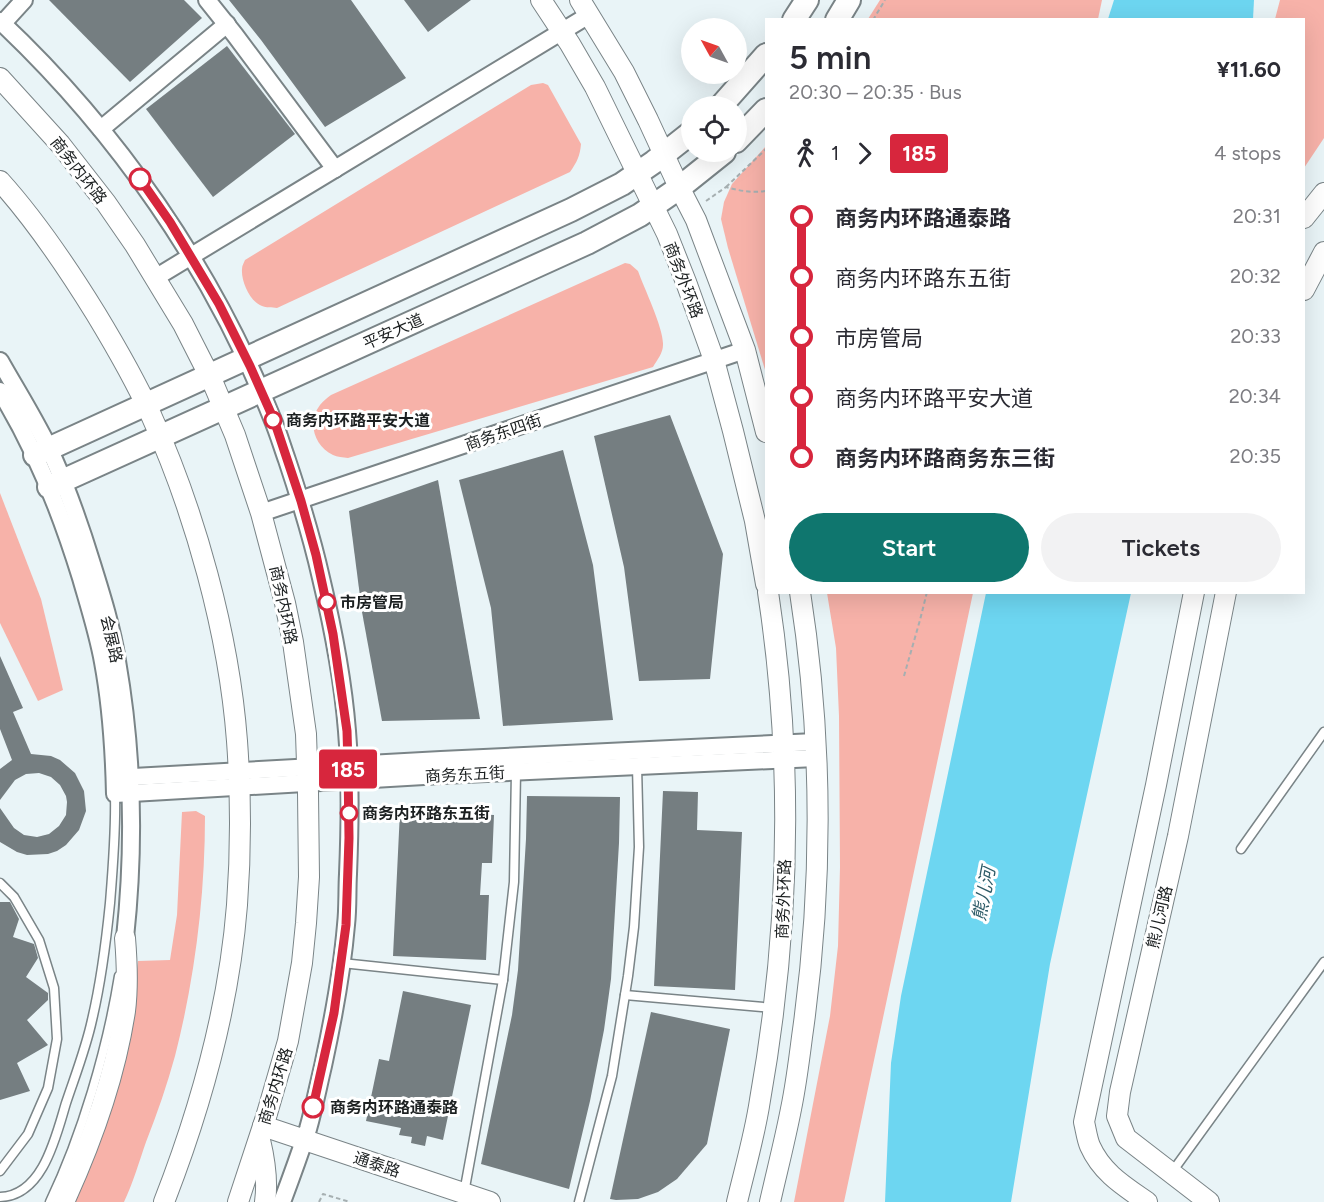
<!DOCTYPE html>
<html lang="en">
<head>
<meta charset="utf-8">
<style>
	:root { --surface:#fff; --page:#f2f2f3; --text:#2b2b33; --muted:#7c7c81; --accent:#0f766e }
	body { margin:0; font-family:Figtree,"Noto Sans SC",sans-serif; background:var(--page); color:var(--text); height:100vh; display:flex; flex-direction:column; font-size:22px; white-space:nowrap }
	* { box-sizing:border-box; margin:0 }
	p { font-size:20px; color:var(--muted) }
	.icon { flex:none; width:33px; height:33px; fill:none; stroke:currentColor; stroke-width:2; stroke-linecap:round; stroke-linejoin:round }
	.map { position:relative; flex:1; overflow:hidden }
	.details { position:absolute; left:765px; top:18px; width:540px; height:576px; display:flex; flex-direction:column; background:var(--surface); border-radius:0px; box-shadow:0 6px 24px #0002 }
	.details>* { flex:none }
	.badge { padding:0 12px; border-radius:4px; font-size:21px; line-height:39px }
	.needle { width:39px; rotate:310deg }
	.controls { position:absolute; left:681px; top:18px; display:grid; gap:12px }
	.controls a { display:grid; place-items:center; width:66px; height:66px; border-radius:50%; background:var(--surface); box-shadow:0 6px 24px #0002; font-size:30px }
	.map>.badge { position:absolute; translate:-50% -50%; box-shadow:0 0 0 3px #fff }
	.legs { display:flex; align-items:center; gap:9px; height:66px; padding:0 24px; font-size:20px }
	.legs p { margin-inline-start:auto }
	.overview { display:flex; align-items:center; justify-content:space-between; height:102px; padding:0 24px }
	h1 { font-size:33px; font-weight:600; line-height:45px }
	.cta { display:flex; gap:12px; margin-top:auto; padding:12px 24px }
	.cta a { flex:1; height:69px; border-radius:36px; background:var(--accent); color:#fff; font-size:24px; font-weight:600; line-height:69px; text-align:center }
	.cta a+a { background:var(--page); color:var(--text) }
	ul { padding:0 24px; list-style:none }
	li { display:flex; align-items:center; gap:21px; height:60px; font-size:22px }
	li i { display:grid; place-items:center; width:9px; height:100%; margin:0 8px; background:currentColor }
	li i::after { content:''; width:15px; height:15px; margin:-8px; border:4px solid; border-radius:50%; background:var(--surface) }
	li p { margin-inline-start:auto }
	li:first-child i { background:linear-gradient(#0000 50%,currentColor 0) }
	li:last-child i { background:linear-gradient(currentColor 50%,#0000 0) }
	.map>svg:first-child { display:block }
</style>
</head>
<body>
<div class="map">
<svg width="1324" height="1202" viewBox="0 0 1324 1202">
	<rect width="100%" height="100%" fill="#e9f4f7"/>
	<g fill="#f7b2a9">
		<path d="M880 0H1102L1098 19H868Z"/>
		<path d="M1280 0H1324V138L1304 168V20L1275 19Z"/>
		<path d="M543 83 548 85 581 144C580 156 577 162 570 172L277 308C272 307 266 308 262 306 250 302 241 281 242 269 242 265 244 263 245 260L531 85Z"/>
		<path d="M766 146V373L728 248 721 219 724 202 732 184Z"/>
		<path d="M625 263 630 264 638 271C644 288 664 329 663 345 663 353 657 360 653 367L348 458C343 457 337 457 333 455 314 446 307 422 320 405 323 401 327 398 331 395Z"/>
		<path d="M0 493 41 599 63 690 38 701 0 623Z"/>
		<path d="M827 593H973L844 1202H794L830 1016 838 946 840 867 839 716 836 648Z"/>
		<path d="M196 811 205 816C205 896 195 978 175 1056 167 1085 157 1114 146 1142 139 1162 133 1183 124 1202H72L133 1013 138 961 170 960 177 915 182 812Z"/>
	</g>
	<g fill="#6dd6f1">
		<path d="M1114 0H1254L1253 19H1108Z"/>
		<path d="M986 593H1131L1050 964 1011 1202H885L891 1063 901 996Z"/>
	</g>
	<g fill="#757e81">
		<path d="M49 0H184L202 18 130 82Z"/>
		<path d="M229 0H351L406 78 325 127 261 40Z"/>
		<path d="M404 0H471L428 32Z"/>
		<path d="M227 46 295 134 213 197 146 109Z"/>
		<path d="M670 415 723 554 710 679 639 681 624 567 594 436Z"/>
		<path d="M563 450 593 565 613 720 503 726 491 608 459 480Z"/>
		<path d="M438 480 480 719 382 721 362 612 349 511Z"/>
		<path d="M0 656 23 708 13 712 31 754 51 756 60 760 75 773 84 791 86 811 79 830 66 845 57 851 48 854 27 855 17 852 0 842V808L14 828 24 835 37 837 49 834 59 826 66 815 67 802 66 796 60 785 51 777 39 773 26 774 15 780 0 800V769L12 760 0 729Z"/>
		<path d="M663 791 698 792 697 830 742 832 735 990 654 986Z"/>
		<path d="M527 796 620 797 619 843 611 979 604 1030 590 1101 569 1189 481 1164 512 1015 518 970 526 839Z"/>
		<path d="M400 811 494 815 492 863H482L480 895H489L486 960 393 956Z"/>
		<path d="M0 902H10L19 919 13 937 34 944 38 958 26 977 48 993V1000L27 1020 48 1045 17 1063 30 1091 0 1100Z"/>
		<path d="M403 991 471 1005 443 1140 427 1136 425 1146 411 1143 412 1137 399 1135 401 1128 366 1121 379 1059 389 1061Z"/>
		<path d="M651 1012 730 1029 707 1144 677 1179 658 1192 638 1199 616 1200 610 1199Z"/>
	</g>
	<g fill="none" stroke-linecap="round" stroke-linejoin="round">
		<g stroke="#7a8487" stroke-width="11">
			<g id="service">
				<path d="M1241 849 1324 732"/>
				<path d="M0 883 14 897 39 940 54 988 57 1039 48 1088 28 1134 0 1171"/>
				<path d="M342 963 503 980"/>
				<path d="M625 995 774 1008"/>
				<path d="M1172 1172 1324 962"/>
				<path d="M464 1193 503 980 514 882 516 772"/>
				<path d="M0 1197C43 1196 56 1136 66 1103 75 1076 86 1048 92 1020 101 982 106 943 110 903 113 866 116 831 115 794"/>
				<path d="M50 1202C82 1135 107 1050 119 976"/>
				<path d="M579 1202 612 1076 628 976 634 927 639 847 637 766"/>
			</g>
		</g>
		<g stroke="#7a8487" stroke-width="20">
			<g id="minor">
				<path d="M207 0 235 35 335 169"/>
				<path d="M0 21C117 131 212 268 272 418 278 432 282 446 287 460 300 499 312 538 321 578 333 628 343 680 347 731 351 779 350 826 348 874 347 891 348 908 346 925 342 972 333 1020 323 1066 318 1087 314 1108 308 1129 300 1153 291 1178 282 1202"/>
				<path d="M3 23 24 0"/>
				<path d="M101 129 227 24"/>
				<path d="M155 278 589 15"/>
				<path d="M0 361C18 393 38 424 53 457 68 491 81 528 92 564 102 596 112 628 117 661 133 753 135 845 125 938"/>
				<path d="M0 391C36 449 61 513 81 578 89 606 98 634 103 662 111 705 114 750 115 794L441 775 816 758"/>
				<path d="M261 513 745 350"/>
				<path d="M115 778 441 760 815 742"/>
			</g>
		</g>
		<g stroke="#7a8487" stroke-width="22">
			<g id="tertiary">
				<path d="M541 0 570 44 595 87 667 234 686 282 714 360 733 431 755 521 766 584"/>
				<path d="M580 0 624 72 648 120 678 185 696 220 745 350 766 432"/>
				<path d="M0 78 60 144 106 203 135 245 183 324 213 383 235 435 261 513 285 603 293 642 306 734 308 793 309 877 306 923 302 963 288 1041 266 1117 238 1202"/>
				<path d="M0 181C37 222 67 267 96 314 116 347 135 380 151 415 195 512 229 634 237 741 241 796 241 851 237 905 229 1007 201 1107 164 1202"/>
				<path d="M1304 218 1324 193"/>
				<path d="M1304 290 1324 252"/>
				<path d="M263 1126 490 1202"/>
				<path d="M260 1140C265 1161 268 1181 265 1202"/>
				<path d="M64 1202C92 1141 115 1077 125 1011 128 987 127 962 125 938"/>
				<path d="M737 1202C745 1168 755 1134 760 1100 790 931 794 762 768 592"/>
				<path d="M770 1202C777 1171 785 1140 791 1109 796 1085 799 1061 802 1037 823 890 823 739 800 592"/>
				<path d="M1147 1202C1124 1186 1102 1173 1090 1146 1087 1139 1086 1130 1084 1122L1156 785 1194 592"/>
				<path d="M1209 1202 1126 1138 1117 1116 1120 1092 1178 836 1226 592"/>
			</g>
		</g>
		<g stroke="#7a8487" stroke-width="26">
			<g id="secondary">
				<path d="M794 20 807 0"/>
				<path d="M837 20 849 0"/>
				<path d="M721 106 766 55"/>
				<path d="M736 141 766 110"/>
				<path d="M35 455 571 210 622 184 654 162 692 132"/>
				<path d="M49 487 587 243 640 215 679 188 724 152"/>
			</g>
		</g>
		<g stroke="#a6afb1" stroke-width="2" stroke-dasharray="4.5 3" stroke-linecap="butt">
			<path d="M873 20 885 0"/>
			<path d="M726 187 766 149"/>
			<path d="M706 201 726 187C740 191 752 193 766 191"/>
			<path d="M904 676 920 620 927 592"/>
			<path d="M319 1202 323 1194 350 1202"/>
		</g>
		<use href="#service" stroke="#fff" stroke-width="8"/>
		<use href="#minor" stroke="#fff" stroke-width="16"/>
		<use href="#tertiary" stroke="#fff" stroke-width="20"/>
		<use href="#secondary" stroke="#fff" stroke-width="22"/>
	</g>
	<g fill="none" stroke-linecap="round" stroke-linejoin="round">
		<g stroke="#fff" stroke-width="14">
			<path id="line-1" d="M140 179 170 222 219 304 250 366 274 420 301 501 316 555 333 634 347 731 348 765 349 838 346 925 334 1013 313 1107"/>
		</g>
		<use href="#line-1" stroke="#d7263d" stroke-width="9"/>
	</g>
	<g fill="#fff" stroke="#d7263d" stroke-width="3">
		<circle cx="140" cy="179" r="10"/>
		<circle cx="273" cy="420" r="8"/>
		<circle cx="327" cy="602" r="8"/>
		<circle cx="349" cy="813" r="8"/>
		<circle cx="313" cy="1107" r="10"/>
	</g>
	<g text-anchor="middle" stroke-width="6" stroke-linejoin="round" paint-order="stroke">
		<g font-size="16" fill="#1c2021" stroke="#fff">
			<text transform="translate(79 170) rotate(52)" y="6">商务内环路</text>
			<text transform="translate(684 280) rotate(69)" y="6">商务外环路</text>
			<text transform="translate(393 331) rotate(-24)" y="6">平安大道</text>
			<text transform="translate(503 432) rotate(-19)" y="6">商务东四街</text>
			<text transform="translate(284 605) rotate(78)" y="6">商务内环路</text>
			<text transform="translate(112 639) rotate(77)" y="6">会展路</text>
			<text transform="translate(465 774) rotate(-3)" y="6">商务东五街</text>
			<text transform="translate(783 899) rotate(-88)" y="6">商务外环路</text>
			<text transform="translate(1159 917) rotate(-77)" y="6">熊儿河路</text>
			<text transform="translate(275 1086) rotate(-73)" y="6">商务内环路</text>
			<text transform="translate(377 1164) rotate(18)" y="6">通泰路</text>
		</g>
		<g font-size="16" font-weight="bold" fill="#1c2021" stroke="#fff" text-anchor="start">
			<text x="286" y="426">商务内环路平安大道</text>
			<text x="340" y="608">市房管局</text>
			<text x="362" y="819">商务内环路东五街</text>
			<text x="330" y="1113">商务内环路通泰路</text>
		</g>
		<g font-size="18" font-style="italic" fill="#2d5b67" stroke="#fff">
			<text transform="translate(984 894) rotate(-79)" y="6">熊儿河</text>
		</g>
	</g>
</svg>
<div class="controls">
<a><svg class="needle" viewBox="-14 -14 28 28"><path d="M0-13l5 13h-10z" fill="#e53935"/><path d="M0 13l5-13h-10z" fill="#7c7c81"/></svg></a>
<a><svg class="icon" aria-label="locate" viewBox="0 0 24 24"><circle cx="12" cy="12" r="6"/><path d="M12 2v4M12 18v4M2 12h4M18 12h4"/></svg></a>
</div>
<b class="badge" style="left:348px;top:769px;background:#d7263d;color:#fff">185</b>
<section class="details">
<div class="overview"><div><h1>5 min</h1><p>20:30 – 20:35 · Bus</p></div><b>¥11.60</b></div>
<div class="legs"><svg class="icon" aria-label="walk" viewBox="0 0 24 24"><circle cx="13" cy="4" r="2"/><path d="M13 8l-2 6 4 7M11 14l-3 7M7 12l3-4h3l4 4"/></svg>1<svg class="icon" aria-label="forward" viewBox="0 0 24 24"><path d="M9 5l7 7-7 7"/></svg><b class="badge" style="background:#d7263d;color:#fff">185</b><p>4 stops</p></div>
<ul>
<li><i style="color:#d7263d"></i><b>商务内环路通泰路</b><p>20:31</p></li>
<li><i style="color:#d7263d"></i><span>商务内环路东五街</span><p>20:32</p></li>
<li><i style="color:#d7263d"></i><span>市房管局</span><p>20:33</p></li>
<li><i style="color:#d7263d"></i><span>商务内环路平安大道</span><p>20:34</p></li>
<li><i style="color:#d7263d"></i><b>商务内环路商务东三街</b><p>20:35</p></li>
</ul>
<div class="cta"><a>Start</a><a>Tickets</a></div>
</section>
</div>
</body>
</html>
